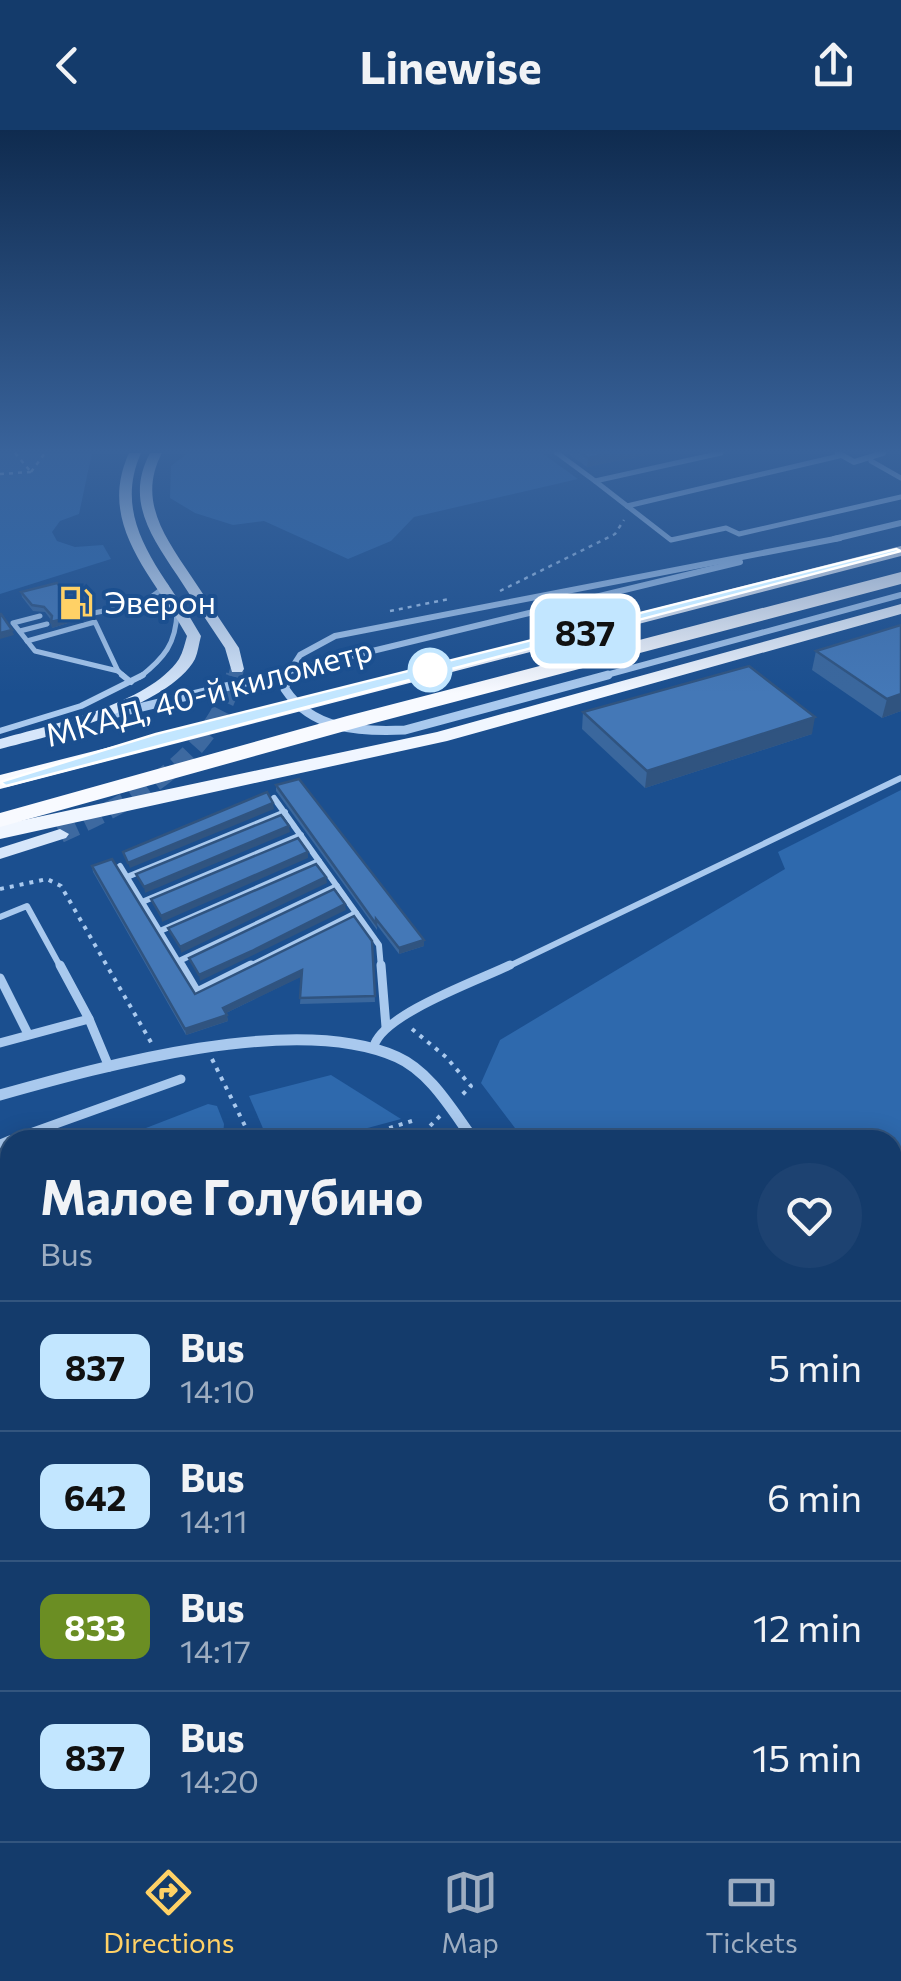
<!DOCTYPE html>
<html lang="en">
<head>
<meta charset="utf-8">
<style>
	:root { --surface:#143b6b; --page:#1d4271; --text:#f1f3f6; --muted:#9dadc1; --line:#33557e; --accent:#ffd166 }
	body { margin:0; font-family:Commissioner,sans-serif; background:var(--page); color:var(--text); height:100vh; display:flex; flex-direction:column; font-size:38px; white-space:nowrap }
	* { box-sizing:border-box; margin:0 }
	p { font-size:32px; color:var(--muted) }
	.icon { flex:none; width:55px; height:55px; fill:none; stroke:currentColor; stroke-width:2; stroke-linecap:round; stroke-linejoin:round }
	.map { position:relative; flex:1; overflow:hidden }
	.details { position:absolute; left:0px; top:1000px; width:902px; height:712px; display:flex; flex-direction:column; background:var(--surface); border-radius:30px 30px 0 0; box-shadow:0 5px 25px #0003,0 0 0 2px var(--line) }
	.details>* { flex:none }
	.badge { padding:0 20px; border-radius:15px; font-size:35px; line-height:65px }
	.map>.badge { position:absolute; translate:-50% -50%; box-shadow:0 0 0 5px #fff }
	.round { display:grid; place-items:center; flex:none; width:105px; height:105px; border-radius:52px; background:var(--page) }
	.head { display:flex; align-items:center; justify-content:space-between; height:170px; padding:0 40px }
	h1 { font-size:48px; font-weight:700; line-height:75px }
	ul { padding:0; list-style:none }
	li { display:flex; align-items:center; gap:30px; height:130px; padding:0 40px; border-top:2px solid var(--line) }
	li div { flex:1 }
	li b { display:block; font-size:38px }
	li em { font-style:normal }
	li .badge { min-width:110px; font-weight:700; text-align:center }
	header { display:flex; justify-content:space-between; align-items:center; height:130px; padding:0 40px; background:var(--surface); font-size:45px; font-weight:700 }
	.tabs { display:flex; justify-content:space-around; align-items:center; height:140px; border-top:2px solid var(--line); background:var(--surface); font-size:28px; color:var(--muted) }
	.tabs a { display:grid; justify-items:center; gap:5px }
	.tabs .current { color:var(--accent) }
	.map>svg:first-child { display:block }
</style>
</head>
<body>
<header><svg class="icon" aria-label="back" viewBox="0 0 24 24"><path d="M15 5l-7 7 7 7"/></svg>Linewise<svg class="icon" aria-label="share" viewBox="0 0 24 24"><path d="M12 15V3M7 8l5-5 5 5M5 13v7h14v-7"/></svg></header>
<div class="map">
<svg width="901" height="1711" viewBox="0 0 901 1711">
	<rect width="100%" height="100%" fill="#1b4f8f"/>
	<g fill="#2e69ad">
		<path d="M92 323 79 384 60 391 52 402 57 411 75 417 103 415 111 429 0 464V324Z"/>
		<path d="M188 323H542L578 349 414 387 391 411 348 429 264 391 233 395 195 383 170 368 171 336Z"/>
		<path d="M901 660V1398L892 1392V1010H524L481 953 500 910 785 739 778 722Z"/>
		<path d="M331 945 401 989 323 1010H268L249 966Z"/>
		<path d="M208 974 217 976 224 994 223 1005 213 1010H115Z"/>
		<path d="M893 1543 901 1550V1711H727L728 1703 892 1702Z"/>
	</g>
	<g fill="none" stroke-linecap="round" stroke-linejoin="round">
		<path fill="#3c6290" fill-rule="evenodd" d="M892 1292 901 1294V1338L892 1336Z"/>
		<path stroke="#3d69a0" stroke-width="14" stroke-dasharray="14 6" stroke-linecap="butt" d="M235 547 237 539"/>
		<path stroke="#3d69a0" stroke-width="18" stroke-dasharray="18 9" stroke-linecap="butt" d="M60 704C135 670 211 630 235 545"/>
		<g stroke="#a9c9ee" stroke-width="2.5" stroke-dasharray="4 5" stroke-linecap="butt">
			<path d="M15 323 31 342"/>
			<path d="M31 342 45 323"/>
			<path d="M0 344 31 342"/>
			<path d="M500 461 615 404 624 390"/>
			<path d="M390 481 449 469"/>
		</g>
		<g stroke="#a9c9ee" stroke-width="4" stroke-dasharray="4 6" stroke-linecap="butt">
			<path d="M0 759 47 749 61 756 152 914"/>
			<path d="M412 899 446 927 471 956 462 965"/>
			<path d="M212 929 252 1010"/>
			<path d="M423 1003 441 985"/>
			<path d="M351 1010 412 991"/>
		</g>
		<g stroke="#a9c9ee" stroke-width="5" stroke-dasharray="8 11" stroke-linecap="butt">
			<path d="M0 1311 9 1318 3 1344 10 1348"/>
			<path d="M0 1450 10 1443"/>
			<path d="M0 1528 10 1532"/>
			<path d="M226 1702 238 1711"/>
			<path d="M347 1702 360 1711"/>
			<path d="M0 1707 10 1690"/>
			<path d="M253 1711 258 1702"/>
		</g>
		<g stroke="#a9c9ee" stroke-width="5">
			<path d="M557 323 595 351"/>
			<path d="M721 323 595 351 671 410 726 398 739 404 901 367"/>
			<path d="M871 331 901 348"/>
			<path d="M627 376 839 326"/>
			<path d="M67 479 81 475 88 484"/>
			<path d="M40 486 13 493 35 521 118 541"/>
			<path d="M74 487 143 473 166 456"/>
			<path d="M20 501 47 494"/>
			<path d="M27 511 95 492 118 541 125 547"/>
			<path d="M140 547C164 528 176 514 177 482"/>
		</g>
		<g stroke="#a9c9ee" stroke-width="6">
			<path d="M122 545 131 552"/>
			<path d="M0 601 81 576 143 545"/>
			<path d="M274 668 379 815 381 838"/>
			<path d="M120 736 182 838"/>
			<path d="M127 747 285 682"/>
			<path d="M142 772 301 705"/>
			<path d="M0 787 27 776 61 838"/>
			<path d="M160 801 319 731"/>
			<path d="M179 831 337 756"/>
			<path d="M246 838 356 783"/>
			<path d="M505 838 901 648"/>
		</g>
		<g stroke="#a9c9ee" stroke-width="9">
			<path d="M60 835 89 889 109 937"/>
			<path d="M181 835 197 862 251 835"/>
			<path d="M381 835 386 897"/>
			<path d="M0 848 28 904"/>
			<path d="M0 913 89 889"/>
			<path d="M374 916C383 884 479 850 510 835"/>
			<path d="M11 1010 181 949"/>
			<path d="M0 1014 10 1010"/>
			<path d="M0 1047 6 1063 0 1073"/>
			<path d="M0 1167 10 1166"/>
		</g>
		<g stroke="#a9c9ee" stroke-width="11">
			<path d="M419 1711 423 1702"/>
			<path d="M633 1711 636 1702"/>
		</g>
		<g stroke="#a9c9ee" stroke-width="6">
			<path d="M838 323 854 332 883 323"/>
			<path d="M834 409 901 393"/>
			<path d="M265 547 740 432"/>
			<path d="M286 547 300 525 335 506 840 408"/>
			<path d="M599 547 901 465"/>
		</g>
		<g stroke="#a9c9ee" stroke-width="9">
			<path d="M286 545 285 559C312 600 359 602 405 600L608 545"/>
			<path d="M105 586 275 545"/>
		</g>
		<path stroke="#a9c9ee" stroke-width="11" d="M0 965C103 936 296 882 397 927 431 942 453 982 474 1010"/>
		<path stroke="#a9c9ee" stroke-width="15" d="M892 1441 901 1447"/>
		<g fill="#d6e6fa" fill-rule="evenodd">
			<path d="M129 323H141C109 395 168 446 201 506 199 513 198 522 195 529 169 577 51 606 0 619V609C50 595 149 574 179 529 183 522 185 513 187 506 154 446 96 395 129 323Z"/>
			<path d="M150 323H162C137 370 165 407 191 446 207 470 223 494 239 518L244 539 242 542H232L225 518C209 494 193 470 177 445 151 406 125 370 150 323Z"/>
			<path d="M60 699 69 704 66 708 0 729V718Z"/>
		</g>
		<path fill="#f0f6ff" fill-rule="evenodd" d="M901 474V484L447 611 0 709V695L437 602Z"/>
		<g fill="#f8faff" fill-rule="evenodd">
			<path d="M901 416V426L0 659V645Z"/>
			<path d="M901 442V454L363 596 0 697V683L347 586Z"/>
		</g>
	</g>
	<g fill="#3a679d">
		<path d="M567 323H655L587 337Z"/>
		<path d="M21 462 69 472 63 473 62 478 71 492 52 498 51 490 45 482 33 481 22 467Z"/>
		<path d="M901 495V581L882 588 812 540 816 521Z"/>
		<path d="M583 582 812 604 645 658 582 599Z"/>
		<path d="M276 655 424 810V816L399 824 377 795V800L276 661Z"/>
		<path d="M92 736 195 864 372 811 375 872 300 874 302 846 226 883 228 891 186 905 93 742Z"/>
		<path d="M10 1042V1127L0 1100V1062Z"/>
	</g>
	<g fill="#305480">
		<path d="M610 323H655L587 337 588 328Z"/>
		<path d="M68 466 69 472 63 473 61 482V468Z"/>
		<path d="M70 487 71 492 52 498 51 492Z"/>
		<path d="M12 500 14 505 0 509V503Z"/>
		<path d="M901 564V581L882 588 887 569Z"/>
		<path d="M815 587 812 604 645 658 647 641Z"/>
		<path d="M273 673 274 679 130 738 128 733Z"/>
		<path d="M289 696 290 702 145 763 144 757Z"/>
		<path d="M308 722V728L162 792 161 786Z"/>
		<path d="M326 747 327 753 181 823 180 817Z"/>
		<path d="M345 774 346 780 200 851 199 845Z"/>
		<path d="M424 810V816L399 824V818Z"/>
		<path d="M302 840 303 846 224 884 223 878Z"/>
		<path d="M227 885 228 891 186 905 185 899Z"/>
		<path d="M544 1702H553L549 1711H540Z"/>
	</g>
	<g fill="#4478b7" stroke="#305480" stroke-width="2.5">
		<path d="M581 323H610L588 328Z"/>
		<path d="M57 453 68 466 61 468 60 476 70 487 51 492 52 486 44 477 32 475 21 462Z"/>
		<path d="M0 484H1L12 500 0 503Z"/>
		<path d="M901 495V564L887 569 816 521Z"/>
		<path d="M749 536 815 587 647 641 583 582Z"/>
		<path d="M299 649 424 810 399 818 376 789V794L276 655Z"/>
		<path d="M267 662 273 673 128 733 123 722Z"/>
		<path d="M281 685 289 696 144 757 136 744Z"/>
		<path d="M298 708 308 722 161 786 151 769Z"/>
		<path d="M112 729 195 864 354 786 372 811 375 866 300 868 302 840 223 878 227 885 185 899 92 736Z"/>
		<path d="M316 734 326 747 180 817 168 798Z"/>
		<path d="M334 759 345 774 252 821 199 845 189 828Z"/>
		<path d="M5 1042H10V1084H0V1062Z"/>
		<path d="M269 1702H333L340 1707 337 1711H264Z"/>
		<path d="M459 1702H544L540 1711H455Z"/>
	</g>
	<linearGradient id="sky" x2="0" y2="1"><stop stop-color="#0f2b4f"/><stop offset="0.57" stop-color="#39639b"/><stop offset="1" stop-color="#39639b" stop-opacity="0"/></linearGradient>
	<rect width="901" height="563" fill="url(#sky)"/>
	<path fill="#c2e6ff" stroke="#fff" stroke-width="2.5" d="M896 419 901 421 6 656 0 652 156 604Z"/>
	<defs>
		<g id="fuel-bare" transform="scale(2.7)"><path d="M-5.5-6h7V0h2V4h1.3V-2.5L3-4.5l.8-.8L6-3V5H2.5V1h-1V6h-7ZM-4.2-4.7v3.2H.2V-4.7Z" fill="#ffd166" stroke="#1b4f8f" stroke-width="2.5" paint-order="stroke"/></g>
	</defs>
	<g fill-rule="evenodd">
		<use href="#fuel-bare" x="76" y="473"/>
	</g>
	<circle fill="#fff" stroke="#c2e6ff" stroke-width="5" cx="430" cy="540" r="20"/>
	<g text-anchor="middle" stroke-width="8" stroke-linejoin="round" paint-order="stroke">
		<g font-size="32" fill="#fff" stroke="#1b4f8f" text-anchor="start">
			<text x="104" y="484">Эверон</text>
		</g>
		<g font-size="32" fill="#fff" stroke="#1b4f8f">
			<text transform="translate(209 563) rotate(-15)" y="11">МКАД, 40-й километр</text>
		</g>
	</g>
</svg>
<b class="badge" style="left:585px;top:501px;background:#c2e6ff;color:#111">837</b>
<section class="details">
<div class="head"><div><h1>Малое Голубино</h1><p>Bus</p></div><a class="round"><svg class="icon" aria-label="heart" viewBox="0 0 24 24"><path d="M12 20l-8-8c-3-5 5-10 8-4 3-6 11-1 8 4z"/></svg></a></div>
<ul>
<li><span class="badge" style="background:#c2e6ff;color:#111">837</span><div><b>Bus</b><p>14:10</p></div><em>5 min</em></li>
<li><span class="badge" style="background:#c2e6ff;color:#111">642</span><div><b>Bus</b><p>14:11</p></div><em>6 min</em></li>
<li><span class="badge" style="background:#6b8e23;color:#fff">833</span><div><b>Bus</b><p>14:17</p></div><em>12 min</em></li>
<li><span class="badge" style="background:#c2e6ff;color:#111">837</span><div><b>Bus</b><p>14:20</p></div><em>15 min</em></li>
</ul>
</section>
</div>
<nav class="tabs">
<a class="current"><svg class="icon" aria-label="directions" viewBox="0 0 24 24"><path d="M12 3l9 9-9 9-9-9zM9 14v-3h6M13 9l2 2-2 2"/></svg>Directions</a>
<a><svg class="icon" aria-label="map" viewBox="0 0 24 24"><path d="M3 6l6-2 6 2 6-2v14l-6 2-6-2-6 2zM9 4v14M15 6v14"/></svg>Map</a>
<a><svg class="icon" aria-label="tickets" viewBox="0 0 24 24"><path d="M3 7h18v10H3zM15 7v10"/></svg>Tickets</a>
</nav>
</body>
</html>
